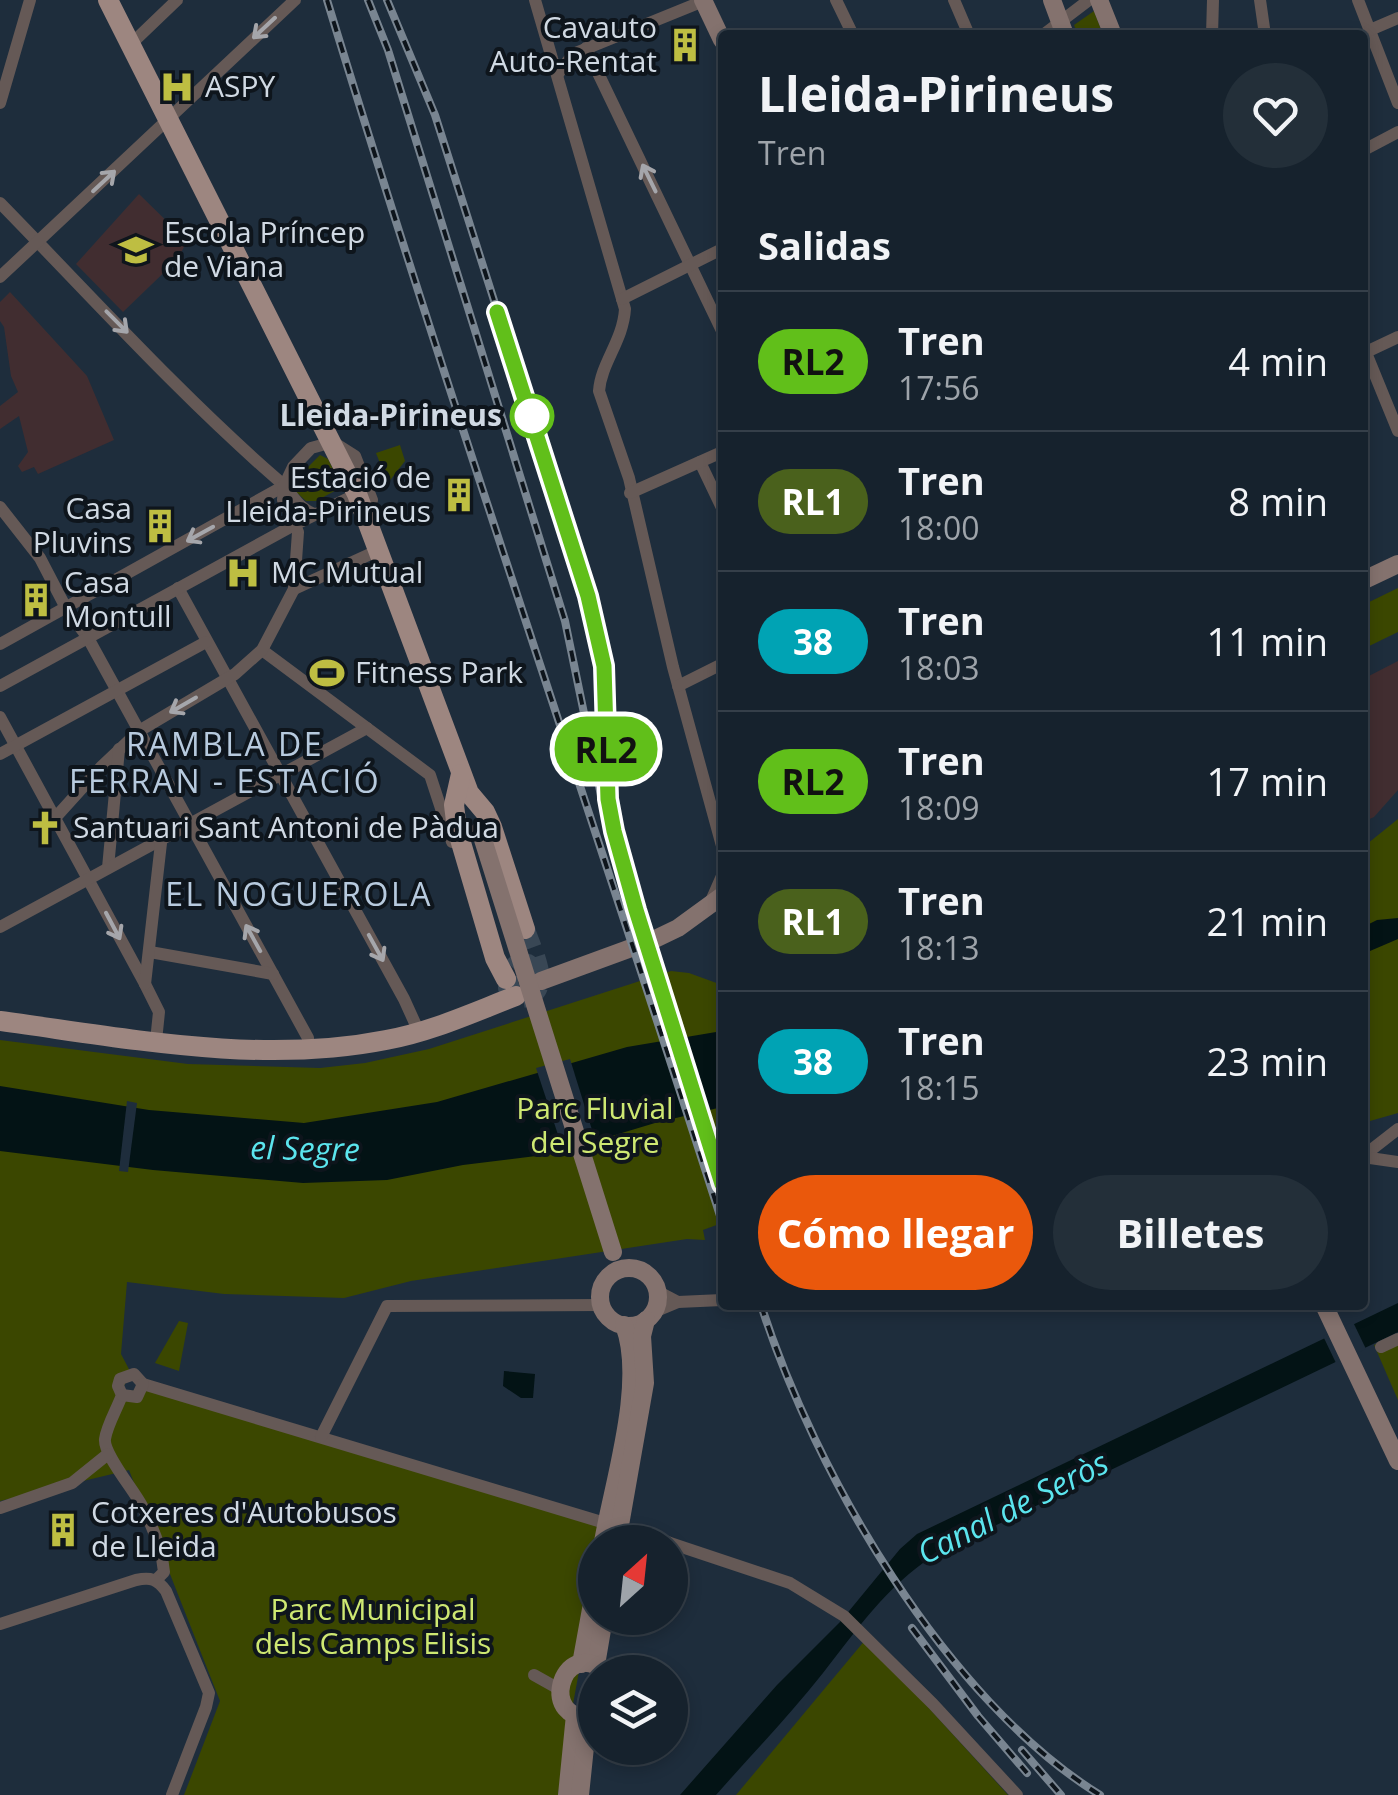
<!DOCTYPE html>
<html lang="es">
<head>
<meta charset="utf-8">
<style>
	:root { --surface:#16222d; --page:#232f39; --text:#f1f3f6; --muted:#9ea4aa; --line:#353f49; --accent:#ea580c }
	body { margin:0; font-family:"Open Sans",sans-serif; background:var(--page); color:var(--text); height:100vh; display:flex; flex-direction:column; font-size:38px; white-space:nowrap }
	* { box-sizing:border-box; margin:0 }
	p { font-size:32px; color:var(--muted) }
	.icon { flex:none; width:55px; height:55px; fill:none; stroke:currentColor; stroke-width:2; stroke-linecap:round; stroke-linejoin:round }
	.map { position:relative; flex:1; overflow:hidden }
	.panel { position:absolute; left:718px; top:30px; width:650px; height:1280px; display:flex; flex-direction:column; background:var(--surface); border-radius:10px; box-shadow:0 5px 15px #0003,0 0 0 2px var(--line) }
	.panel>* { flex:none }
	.badge { padding:0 20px; border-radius:32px; font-size:35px; line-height:65px }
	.needle { width:65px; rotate:27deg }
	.fabs { position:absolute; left:578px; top:1525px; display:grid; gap:20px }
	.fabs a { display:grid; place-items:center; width:110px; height:110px; border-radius:50%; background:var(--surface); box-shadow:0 5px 15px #0003,0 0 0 2px var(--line); font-size:50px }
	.map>.badge { position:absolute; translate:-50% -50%; box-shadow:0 0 0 5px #fff }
	h2 { padding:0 40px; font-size:38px; line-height:90px }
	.round { display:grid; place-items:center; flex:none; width:105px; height:105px; border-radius:52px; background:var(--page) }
	.head { display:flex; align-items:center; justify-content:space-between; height:170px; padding:0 40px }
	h1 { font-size:48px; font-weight:700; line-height:75px }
	.action { display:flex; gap:20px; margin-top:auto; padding:20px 40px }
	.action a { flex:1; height:115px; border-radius:60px; background:var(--accent); color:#fff; font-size:40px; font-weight:700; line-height:115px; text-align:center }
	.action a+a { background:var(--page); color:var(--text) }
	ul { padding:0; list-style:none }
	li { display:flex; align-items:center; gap:30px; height:140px; padding:0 40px; border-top:2px solid var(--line) }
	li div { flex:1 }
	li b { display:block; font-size:38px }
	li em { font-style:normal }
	li .badge { min-width:110px; font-weight:700; text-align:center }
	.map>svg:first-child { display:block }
</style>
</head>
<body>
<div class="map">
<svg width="1398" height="1795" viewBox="0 0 1398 1795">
	<rect width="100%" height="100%" fill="#1e2d3c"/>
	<g fill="#412d30">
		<path d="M139 194 187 241 178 259 123 312 76 264Z"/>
		<path d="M10 292 87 376 114 440 38 474 34 467 22 472 18 466 28 452 19 416 0 429V406L18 392 11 376 4 327 0 321V302Z"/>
		<path d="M1398 661V790L1374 817 1363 822V679Z"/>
	</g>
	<g fill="#3b4700">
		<path d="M1094 11 1103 35H1078L1074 25Z"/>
		<path d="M400 445 405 461 388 483 376 453Z"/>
		<path d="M320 455 328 459 342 487 316 501H306L294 490V481Z"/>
		<path d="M1398 588V632L1363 649V605Z"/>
		<path d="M1398 819V1113L1363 1123 1362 848Z"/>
		<path d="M671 971 689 973 722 985V1223L703 1230 705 1240 687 1239 411 1281 344 1298 224 1294 127 1282 121 1354 131 1373 120 1393 143 1389 607 1522C589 1553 599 1558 594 1589 582 1658 568 1726 558 1795H184L220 1701 129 1470 0 1501V1040L188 1064 320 1068 365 1063 429 1049Z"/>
		<path d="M179 1321 188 1323 179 1371 155 1363Z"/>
		<path d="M1398 1333V1400L1374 1345Z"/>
		<path d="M866 1639 1008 1795H736Z"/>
	</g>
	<g fill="#031315">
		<path d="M1398 918V939L1363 954V927L1377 920Z"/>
		<path d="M722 1031V1107L655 1123 552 1154 463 1165 387 1180 303 1183 153 1170 0 1151V1086L149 1110 304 1123 437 1102 627 1047Z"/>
		<path d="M1398 1303V1332L934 1555C884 1589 860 1626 823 1673 790 1715 752 1754 716 1795H680L777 1685 840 1622 900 1549 917 1534Z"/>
		<path d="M504 1371 535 1374 533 1398H521L503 1386Z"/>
	</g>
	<g fill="#1e2d3c">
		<path d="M677 1033 704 1116 686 1121 659 1037Z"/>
		<path d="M570 1059 597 1146 565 1156 536 1068Z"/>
		<path d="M127 1101 137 1103 128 1172 119 1171Z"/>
		<path d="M1353 1322 1366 1349 1336 1363 1323 1336Z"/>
	</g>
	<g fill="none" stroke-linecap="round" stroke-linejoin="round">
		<path stroke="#394755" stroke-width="20" stroke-dasharray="20 10" stroke-linecap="butt" d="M525 929C531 950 556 992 522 998L508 988V973L516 965 528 964 538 972"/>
		<g stroke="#655956" stroke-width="12">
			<path d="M535 0 625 309C623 341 601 363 599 391L629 478 673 667 722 846"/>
			<path d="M836 0 853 35"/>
			<path d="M954 0 969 35"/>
			<path d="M1260 0 1265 35"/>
			<path d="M1358 0 1398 103"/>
			<path d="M1370 30 1398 18"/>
			<path d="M1043 35 1089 0"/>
			<path d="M1212 35 1213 0"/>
			<path d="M130 45 177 0"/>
			<path d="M586 48 722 331"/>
			<path d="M558 74 573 54 706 0"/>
			<path d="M0 103 30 0"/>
			<path d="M1362 151 1398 132"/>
			<path d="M0 203C90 295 181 396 278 480 293 493 296 508 316 515"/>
			<path d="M0 277 295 0"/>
			<path d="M622 299 722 249"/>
			<path d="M1362 343 1398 431"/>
			<path d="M1362 354 1398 337"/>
			<path d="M700 462 722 508"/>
			<path d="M630 493 722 452"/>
			<path d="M0 507 40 558 66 608 88 638 308 1038"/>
			<path d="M178 588 404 999 419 1032"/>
			<path d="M294 589 379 550"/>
			<path d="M0 644 284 486"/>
			<path d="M262 650 430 775 452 842"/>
			<path d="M0 686 294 525 357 494 361 488"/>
			<path d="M678 686 722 664"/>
			<path d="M0 717 145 984 159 1012 156 1041"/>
			<path d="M0 754 206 642"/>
			<path d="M55 818 102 766 139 731 235 674 262 650 294 589 298 532 283 500 284 486 293 467 311 448 333 442 355 456 372 500 365 513"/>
			<path d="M108 868 119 749"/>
			<path d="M711 901 722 876"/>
			<path d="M0 927 367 728"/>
			<path d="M150 952 273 974"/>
			<path d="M145 984 161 843"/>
			<path d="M1362 1157 1398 1129"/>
			<path d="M1363 1157 1398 1162"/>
			<path d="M657 1291 678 1302"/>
			<path d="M654 1312 678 1302 722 1300"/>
			<path d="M1381 1347 1398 1339"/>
			<path d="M143 1384 668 1542"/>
			<path d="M143 1384 134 1374 120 1379 118 1386 122 1395C117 1409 107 1425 105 1439 103 1454 134 1490 142 1506 153 1527 162 1548 164 1572L156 1580"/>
			<path d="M122 1395 137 1397 143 1384"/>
			<path d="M321 1437 387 1306 601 1305"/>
			<path d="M0 1508 72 1483 108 1454"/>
			<path d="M670 1543 790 1583 844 1616 933 1704 1017 1795"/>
			<path d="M0 1624 136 1580C151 1577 157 1579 166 1591L209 1693 206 1707 172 1795"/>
			<path d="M534 1675 559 1689"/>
		</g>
		<g stroke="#84726e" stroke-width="18">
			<path d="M703 0 722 40"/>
			<path d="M1052 0 1065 35"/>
			<path d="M1099 0 1113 35"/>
			<path d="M1362 581 1398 564"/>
			<path d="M541 981 653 940 678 928 722 896"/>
			<circle cx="629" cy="1297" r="29"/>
			<path d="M1324 1305 1398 1461"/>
			<path d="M603 1542C613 1483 646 1382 624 1325"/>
			<path d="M617 1542 645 1383 642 1336 646 1320"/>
			<path d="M581 1664 595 1587"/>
			<path d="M596 1665 604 1618"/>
			<path d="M595 1716C537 1727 560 1634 606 1672"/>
			<path d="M567 1795 575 1715"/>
			<path d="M580 1795 588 1718"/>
		</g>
		<g stroke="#9d8680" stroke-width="20">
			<path d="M108 0 357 494 469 793 485 812 492 827 525 929"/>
			<path d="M461 774 454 805 457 829 495 958 506 979"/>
			<path d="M0 1021C126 1038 260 1065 386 1040 431 1032 474 1012 516 996"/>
		</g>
		<g stroke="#798591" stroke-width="8">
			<g id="rail">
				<path d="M327 0C452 410 592 814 722 1222"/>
				<path d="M368 0 388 50 565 621 606 820"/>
				<path d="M387 0 435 115 588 596 604 666 607 769"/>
				<path d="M609 804 630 887"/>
				<path d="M761 1305C815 1474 946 1700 1100 1795"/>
				<path d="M912 1628 978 1716 1027 1773"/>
				<path d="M1022 1750 1061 1795"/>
			</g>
		</g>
		<use href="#rail" stroke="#0e151c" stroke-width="4" stroke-dasharray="11" stroke-linecap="butt"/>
		<path stroke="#84726e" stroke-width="18" d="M480 830 613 1252"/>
	</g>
	<defs><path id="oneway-shaft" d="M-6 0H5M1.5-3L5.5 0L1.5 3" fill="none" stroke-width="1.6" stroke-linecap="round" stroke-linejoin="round" transform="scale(2.5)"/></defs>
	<g stroke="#a5a6ab">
		<use href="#oneway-shaft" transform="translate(264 28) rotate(137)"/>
		<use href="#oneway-shaft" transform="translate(649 178) rotate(-116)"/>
		<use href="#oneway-shaft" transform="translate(104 181) rotate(-43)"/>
		<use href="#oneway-shaft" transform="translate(117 322) rotate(45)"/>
		<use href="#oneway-shaft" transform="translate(200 534) rotate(151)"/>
		<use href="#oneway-shaft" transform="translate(183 705) rotate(150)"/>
		<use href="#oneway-shaft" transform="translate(113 926) rotate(62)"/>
		<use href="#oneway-shaft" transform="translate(253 938) rotate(-119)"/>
		<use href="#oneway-shaft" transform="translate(376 948) rotate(61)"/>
	</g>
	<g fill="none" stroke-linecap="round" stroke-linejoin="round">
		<g stroke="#fff" stroke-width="22">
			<path id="line" d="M497 312 588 596 604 666 608 799 614 831 636 910 722 1184"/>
		</g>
		<use href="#line" stroke="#61bf1a" stroke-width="15"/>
	</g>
	<defs>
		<g id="building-bare" transform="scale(2.7)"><path d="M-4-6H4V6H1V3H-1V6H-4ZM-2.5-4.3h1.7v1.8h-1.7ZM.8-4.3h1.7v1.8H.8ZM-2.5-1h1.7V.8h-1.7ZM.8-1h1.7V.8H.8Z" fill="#bebe42" stroke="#0e151c" stroke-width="2.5" paint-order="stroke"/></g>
		<g id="hospital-bare" transform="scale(2.7)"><path d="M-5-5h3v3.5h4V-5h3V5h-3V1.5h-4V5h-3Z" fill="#bebe42" stroke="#0e151c" stroke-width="2.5" paint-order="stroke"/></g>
		<g id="school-bare" transform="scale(2.7)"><path d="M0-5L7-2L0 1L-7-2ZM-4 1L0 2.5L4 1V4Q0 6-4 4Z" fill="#bebe42" stroke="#0e151c" stroke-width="2.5" paint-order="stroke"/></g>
		<g id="stadium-bare" transform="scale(2.7)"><path d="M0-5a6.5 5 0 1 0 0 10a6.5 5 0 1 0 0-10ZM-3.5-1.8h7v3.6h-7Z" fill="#bebe42" stroke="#0e151c" stroke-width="2.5" paint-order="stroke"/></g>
		<g id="church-bare" transform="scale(2.7)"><path d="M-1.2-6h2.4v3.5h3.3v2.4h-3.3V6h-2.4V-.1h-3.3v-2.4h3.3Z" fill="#bebe42" stroke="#0e151c" stroke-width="2.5" paint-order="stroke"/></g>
	</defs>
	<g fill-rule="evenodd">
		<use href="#building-bare" x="685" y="45"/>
		<use href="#hospital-bare" x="177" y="87"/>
		<use href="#school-bare" x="136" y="250"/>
		<use href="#building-bare" x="459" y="495"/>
		<use href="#building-bare" x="160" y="526"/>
		<use href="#hospital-bare" x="243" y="573"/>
		<use href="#building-bare" x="36" y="600"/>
		<use href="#stadium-bare" x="327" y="673"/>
		<use href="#church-bare" x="45" y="828"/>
		<use href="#building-bare" x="63" y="1530"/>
	</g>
	<circle fill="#fff" stroke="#61bf1a" stroke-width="5" cx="532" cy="416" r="20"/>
	<g text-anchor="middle" stroke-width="8" stroke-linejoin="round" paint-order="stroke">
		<g font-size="30" fill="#d0d9e3" stroke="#0e151c" text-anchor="start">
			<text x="657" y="38" text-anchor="end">Cavauto<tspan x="657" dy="34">Auto-Rentat</tspan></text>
			<text x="205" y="97">ASPY</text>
			<text x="164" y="243">Escola Príncep<tspan x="164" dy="34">de Viana</tspan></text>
			<text x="431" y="488" text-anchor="end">Estació de<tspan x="431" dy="34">Lleida-Pirineus</tspan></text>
			<text x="132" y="519" text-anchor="end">Casa<tspan x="132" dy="34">Pluvins</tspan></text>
			<text x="271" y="583">MC Mutual</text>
			<text x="64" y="593">Casa<tspan x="64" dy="34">Montull</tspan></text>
			<text x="355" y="683">Fitness Park</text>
			<text x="73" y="838">Santuari Sant Antoni de Pàdua</text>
			<text x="91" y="1523">Cotxeres d'Autobusos<tspan x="91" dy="34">de Lleida</tspan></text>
		</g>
		<g font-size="30" font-weight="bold" fill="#d0d9e3" stroke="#0e151c" text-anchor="end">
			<text x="502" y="426">Lleida-Pirineus</text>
		</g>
		<g font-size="30" fill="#cee872" stroke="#0e151c">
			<text x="595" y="1119">Parc Fluvial<tspan x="595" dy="34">del Segre</tspan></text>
			<text x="373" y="1620">Parc Municipal<tspan x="373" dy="34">dels Camps Elisis</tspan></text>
		</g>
		<g font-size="32" letter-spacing="2.5" fill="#b7cade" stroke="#0e151c">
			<text x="225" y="756">RAMBLA DE<tspan x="225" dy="37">FERRAN - ESTACIÓ</tspan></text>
			<text x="299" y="906">EL NOGUEROLA</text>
		</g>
		<g font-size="32" font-style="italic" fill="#5be5ee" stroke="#0e151c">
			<text transform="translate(305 1149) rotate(1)" y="11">el Segre</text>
			<text transform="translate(1013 1508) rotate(-27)" y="11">Canal de Seròs</text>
		</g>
	</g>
</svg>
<div class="fabs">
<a><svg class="needle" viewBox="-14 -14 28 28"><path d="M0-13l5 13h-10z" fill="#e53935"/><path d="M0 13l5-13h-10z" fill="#9ea4aa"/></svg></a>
<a><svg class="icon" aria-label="layers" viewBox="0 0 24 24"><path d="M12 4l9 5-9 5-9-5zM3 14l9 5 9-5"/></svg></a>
</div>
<b class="badge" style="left:606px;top:749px;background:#61bf1a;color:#111">RL2</b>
<section class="panel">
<div class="head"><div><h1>Lleida-Pirineus</h1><p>Tren</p></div><a class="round"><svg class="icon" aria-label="heart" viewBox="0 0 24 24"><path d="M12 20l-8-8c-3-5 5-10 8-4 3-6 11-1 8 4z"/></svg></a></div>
<h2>Salidas</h2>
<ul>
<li><span class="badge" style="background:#61bf1a;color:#111">RL2</span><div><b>Tren</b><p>17:56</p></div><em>4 min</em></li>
<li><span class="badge" style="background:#4a611c;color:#fff">RL1</span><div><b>Tren</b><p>18:00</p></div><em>8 min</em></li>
<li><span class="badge" style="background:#00a3b4;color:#fff">38</span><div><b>Tren</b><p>18:03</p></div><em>11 min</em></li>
<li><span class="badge" style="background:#61bf1a;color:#111">RL2</span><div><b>Tren</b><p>18:09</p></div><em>17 min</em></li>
<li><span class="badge" style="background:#4a611c;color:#fff">RL1</span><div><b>Tren</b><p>18:13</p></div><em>21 min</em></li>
<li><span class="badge" style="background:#00a3b4;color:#fff">38</span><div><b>Tren</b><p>18:15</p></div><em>23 min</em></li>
</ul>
<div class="action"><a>Cómo llegar</a><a>Billetes</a></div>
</section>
</div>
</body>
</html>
